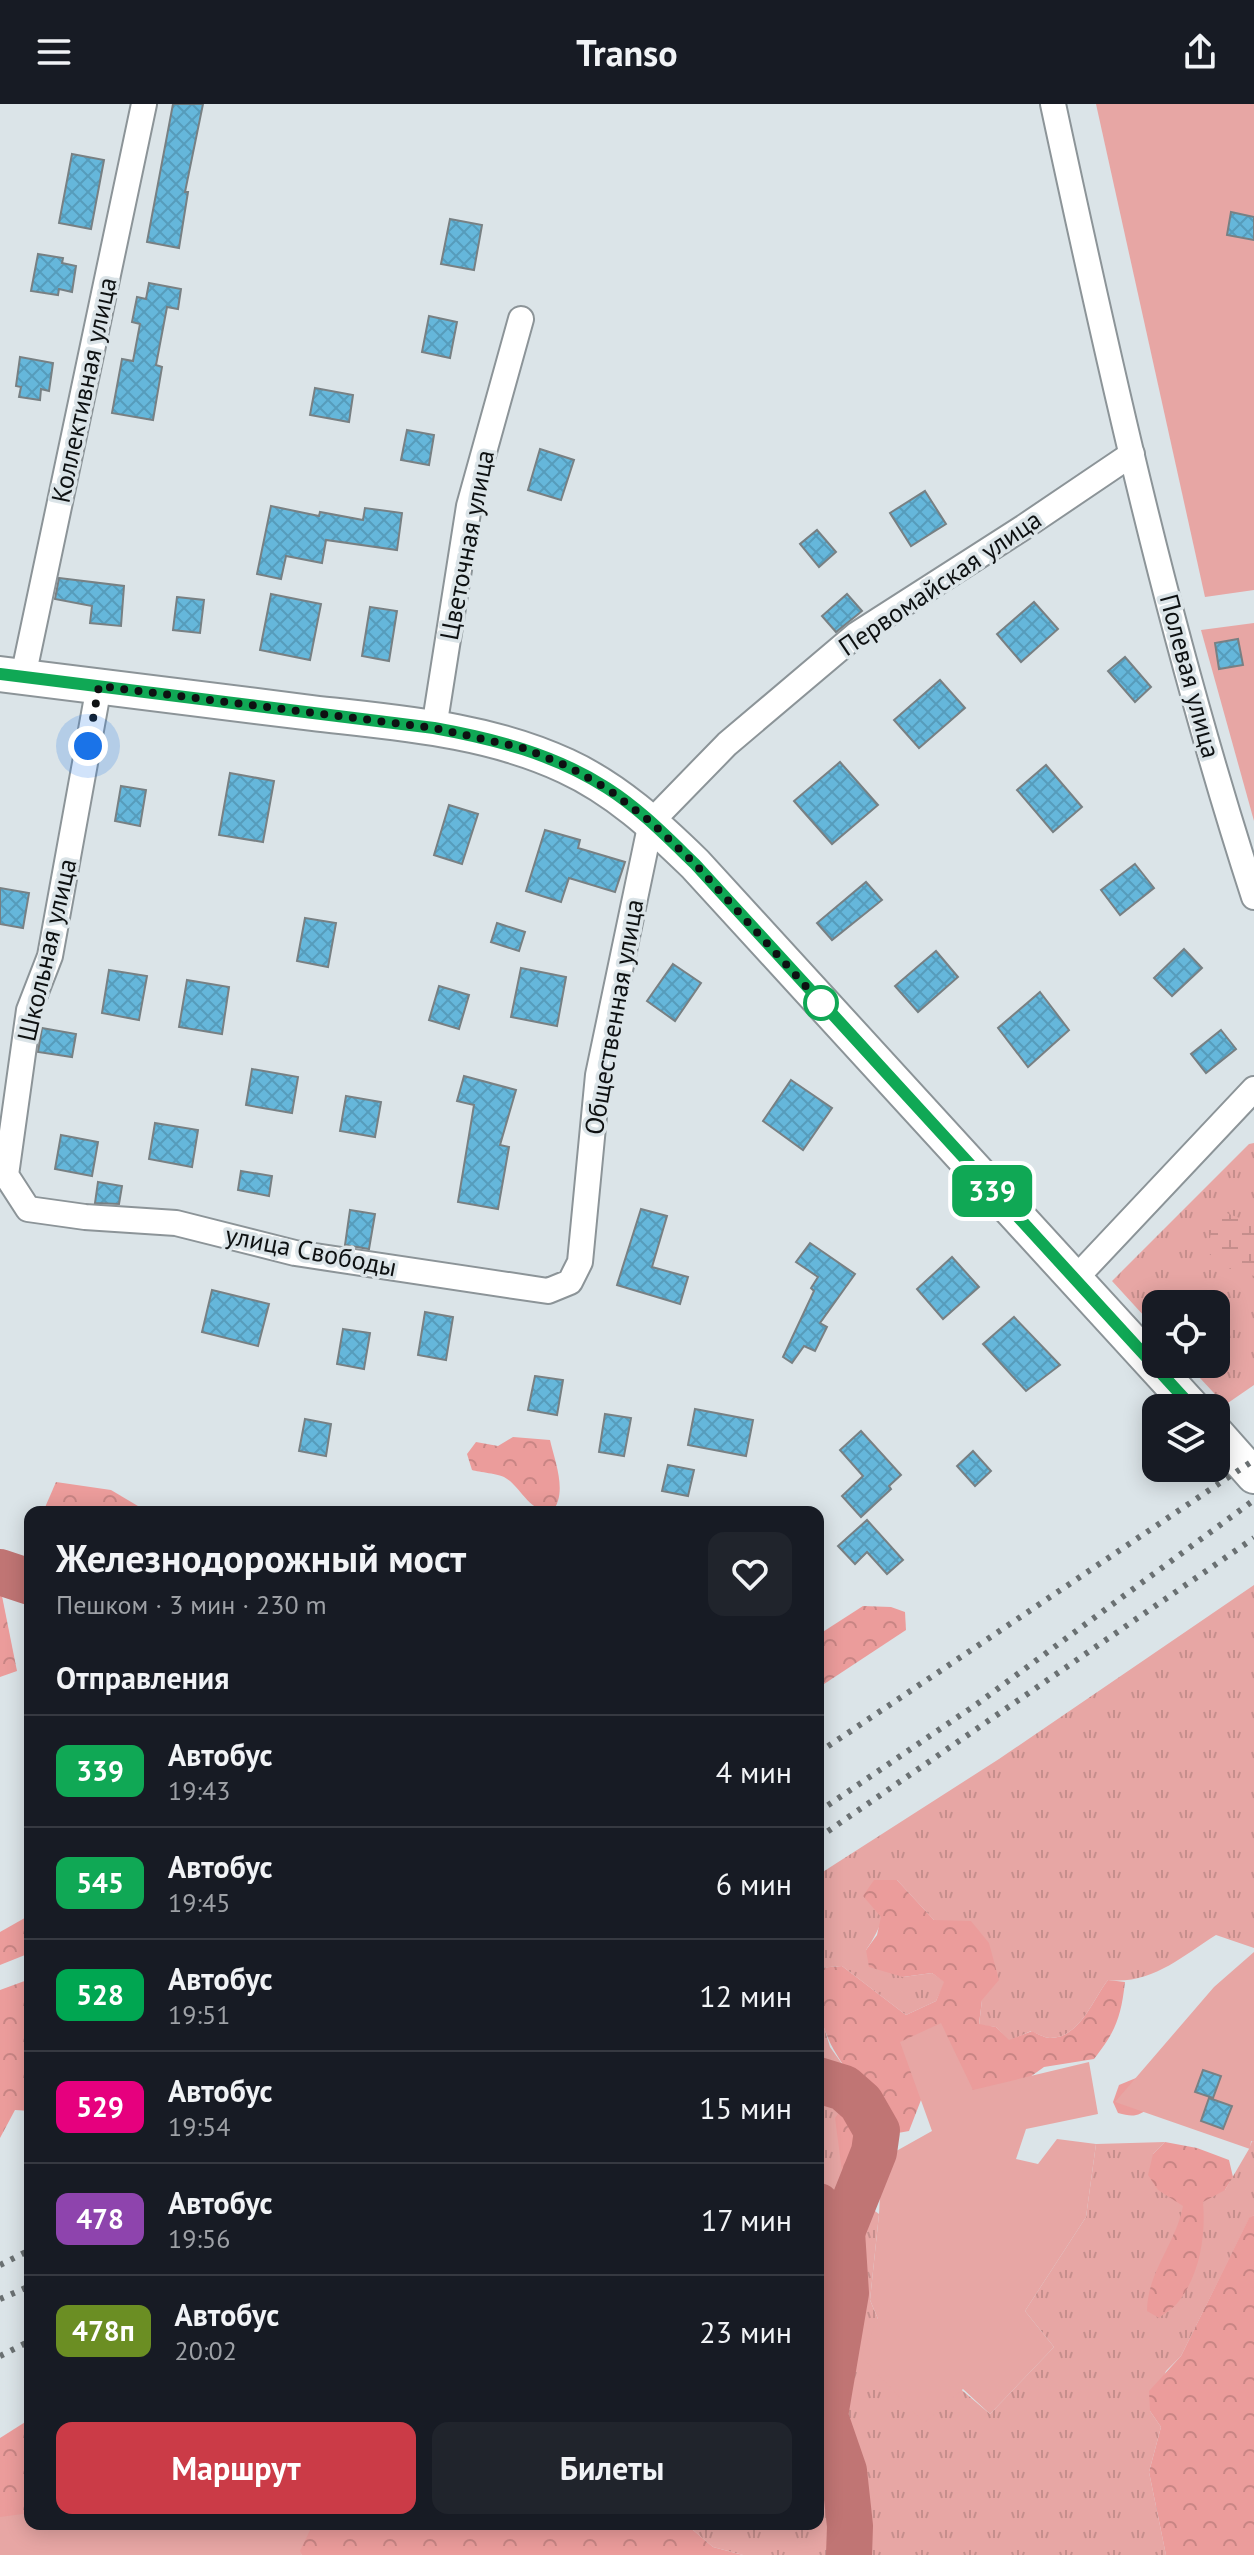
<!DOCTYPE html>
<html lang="ru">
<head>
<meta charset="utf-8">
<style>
	:root { --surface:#171b24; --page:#20242c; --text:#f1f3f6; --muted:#9ea1a6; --line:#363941; --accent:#cb3b47 }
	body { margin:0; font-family:"PT Sans",sans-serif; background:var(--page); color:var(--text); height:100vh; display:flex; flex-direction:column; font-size:30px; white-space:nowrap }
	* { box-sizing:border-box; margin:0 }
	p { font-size:26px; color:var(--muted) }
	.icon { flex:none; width:44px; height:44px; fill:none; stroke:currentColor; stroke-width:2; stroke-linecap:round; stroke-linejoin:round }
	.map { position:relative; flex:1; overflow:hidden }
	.sheet { position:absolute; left:24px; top:1402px; width:800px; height:1024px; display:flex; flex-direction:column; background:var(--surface); border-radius:16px; box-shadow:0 4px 20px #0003 }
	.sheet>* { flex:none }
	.badge { padding:0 16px; border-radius:12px; font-size:28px; line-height:52px }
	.tools { position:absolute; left:1142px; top:1186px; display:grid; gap:16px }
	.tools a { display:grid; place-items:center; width:88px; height:88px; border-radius:16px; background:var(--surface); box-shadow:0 4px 20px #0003; font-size:40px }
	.you { position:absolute; width:40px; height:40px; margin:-20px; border:6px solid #fff; border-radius:50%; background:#1a73e8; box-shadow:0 0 0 12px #1a73e833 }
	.map>.badge { position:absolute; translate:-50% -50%; box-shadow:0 0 0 4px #fff }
	h2 { padding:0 32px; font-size:30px; line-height:72px }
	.round { display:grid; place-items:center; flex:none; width:84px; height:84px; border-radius:16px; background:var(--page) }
	.head { display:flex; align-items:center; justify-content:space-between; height:136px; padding:0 32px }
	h1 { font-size:38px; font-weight:700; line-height:60px }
	.cta { display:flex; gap:16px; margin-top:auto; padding:16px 32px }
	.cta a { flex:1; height:92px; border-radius:16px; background:var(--accent); color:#fff; font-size:32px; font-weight:700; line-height:92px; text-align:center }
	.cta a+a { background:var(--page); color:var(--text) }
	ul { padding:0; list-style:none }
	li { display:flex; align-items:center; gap:24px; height:112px; padding:0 32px; border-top:2px solid var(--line) }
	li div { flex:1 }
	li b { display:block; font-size:30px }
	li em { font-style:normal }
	li .badge { min-width:88px; font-weight:700; text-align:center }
	header { display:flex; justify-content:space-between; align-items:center; height:104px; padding:0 32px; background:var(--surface); font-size:36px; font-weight:700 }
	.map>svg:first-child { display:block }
</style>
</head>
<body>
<header><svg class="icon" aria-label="menu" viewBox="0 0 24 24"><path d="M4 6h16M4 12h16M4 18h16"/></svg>Transo<svg class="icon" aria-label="share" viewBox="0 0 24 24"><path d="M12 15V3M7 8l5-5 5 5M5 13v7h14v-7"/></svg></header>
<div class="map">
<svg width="1254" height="2451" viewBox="0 0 1254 2451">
	<defs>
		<pattern id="grass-tufts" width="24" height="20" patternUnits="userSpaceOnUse" patternTransform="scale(2)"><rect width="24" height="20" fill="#e7a6a4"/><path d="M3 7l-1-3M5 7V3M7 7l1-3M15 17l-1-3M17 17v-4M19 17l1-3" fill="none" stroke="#c58e8c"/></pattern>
		<pattern id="forest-crowns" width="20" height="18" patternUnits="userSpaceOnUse" patternTransform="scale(2)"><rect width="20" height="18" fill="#eb9c9b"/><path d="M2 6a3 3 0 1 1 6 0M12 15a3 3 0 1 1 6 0" fill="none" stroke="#c88584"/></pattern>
		<pattern id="wetland-marsh" width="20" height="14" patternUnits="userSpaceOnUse" patternTransform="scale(2)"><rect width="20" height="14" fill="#e7a6a4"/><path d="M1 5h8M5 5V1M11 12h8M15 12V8" fill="none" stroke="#c58e8c"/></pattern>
		<pattern id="building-cross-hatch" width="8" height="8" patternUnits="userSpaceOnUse" patternTransform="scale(2)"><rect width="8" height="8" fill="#65b7db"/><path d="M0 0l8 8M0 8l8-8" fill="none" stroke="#569cbb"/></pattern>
	</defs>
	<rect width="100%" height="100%" fill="#dbe4e8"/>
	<g fill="url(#grass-tufts)">
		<path d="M1254 1039V1281L1225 1301 1187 1260H1216V1200H1156V1225L1112 1177 1249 1040Z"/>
		<path d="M1254 1481V1844L1216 1831C1181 1853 1151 1881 1108 1876 1093 1895 1080 1934 1050 1934 1045 1934 1036 1929 1031 1927L1009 1937 996 1923 979 1921 982 1896 934 1816 897 1776C887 1800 881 1826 866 1846L903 1873 932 1869 945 1878 936 1897 906 1911 842 1862 818 1864V1771L999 1655Z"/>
		<path d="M818 1903 830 1943 858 1982V2109L868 2102 879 2110 870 2196 878 2215 990 2310 1054 2243 1025 2207 1086 2113 1096 2040 1165 2038 1153 2050 1225 2086 1249 2045 1252 2037 1254 2038V2111L1249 2115 1181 2252 1166 2267 1150 2307 1161 2323 1149 2368 1166 2451H865L857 2413 855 2369 843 2328 841 2283 858 2216 856 2134 829 2098 818 2092Z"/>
		<path d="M818 2131 831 2145 835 2192 818 2268Z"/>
		<path d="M818 2352 822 2358 835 2419 831 2451H743L713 2443 686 2420H818Z"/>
	</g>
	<g fill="url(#forest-crowns)">
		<path d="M513 1333 550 1336C555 1358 568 1389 552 1408 528 1408 521 1382 504 1373 499 1370 479 1368 472 1366L467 1350 476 1338 498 1342Z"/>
		<path d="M56 1378 111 1386 148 1408H43Z"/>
		<path d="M0 1482 17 1567 0 1573Z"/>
		<path d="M863 1502 891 1503 905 1508 906 1526 818 1584V1531Z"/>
		<path d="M874 1776H897L934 1816 971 1817 989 1839 999 1876 982 1896 979 1920 996 1923 1009 1936 1032 1927C1036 1929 1045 1934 1050 1934 1080 1934 1093 1895 1108 1876L1125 1878C1121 1913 1116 1927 1094 1955L1044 1963 1023 1978 921 1996 909 2027 887 2031 868 2102 858 2110 843 2075 835 2014 858 1982C824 1935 818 1922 818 1864L842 1862 906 1911 936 1897 944 1878 932 1869 903 1873 869 1863 866 1846 877 1831 881 1813 863 1792Z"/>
		<path d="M30 1811V1849L0 1861V1828Z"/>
		<path d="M30 1875V2007L15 2006 0 2034V1886Z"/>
		<path d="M1136 1974 1149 2003C1139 2013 1132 2013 1118 2009L1113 1998 1119 1981Z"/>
		<path d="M1165 2038 1197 2044 1229 2056 1233 2073 1225 2086 1203 2098C1206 2131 1200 2170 1179 2197 1174 2204 1165 2209 1159 2214L1147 2207C1147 2169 1176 2139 1183 2102L1158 2086 1148 2071 1153 2050Z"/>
		<path d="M1254 2111V2451H1166L1149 2368 1161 2323 1150 2307 1149 2287 1181 2252 1249 2114Z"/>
		<path d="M30 2315V2420L0 2451V2334Z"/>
		<path d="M262 2420H686L713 2443 743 2451H302Z"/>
	</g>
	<path fill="url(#wetland-marsh)" d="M1221 1107 1250 1118 1254 1117V1172L1228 1164 1208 1149 1212 1120Z"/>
	<g fill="#e7a6a4">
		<path d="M1096 0H1254V486L1205 493Z"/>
		<path d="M1254 519V717L1201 526Z"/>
		<path d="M1254 1848V2038L1251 2037 1250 2045 1115 1998 1214 1883Z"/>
		<path d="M941 1919 973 1986 1089 1958 1098 2010 1026 2025 1016 2055 1038 2060 1057 2035 1096 2040 1086 2113 1025 2207 1054 2243 990 2310 963 2285 924 2319 861 2252 878 2215 870 2196 879 2110 882 2055 932 2027 900 1938Z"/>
		<path d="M30 2409V2420H313L300 2447 302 2451H0V2413Z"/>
	</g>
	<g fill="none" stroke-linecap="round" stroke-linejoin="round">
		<g stroke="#c07574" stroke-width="46">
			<path d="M0 1468 30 1478"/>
			<path d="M818 1976 844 1984 861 1999 877 2027 874 2048 842 2128"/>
			<path d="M818 2102 842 2128 846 2189 825 2312 844 2367 850 2422 849 2451"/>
		</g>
	</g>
	<g fill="url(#building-cross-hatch)" stroke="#788083" stroke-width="2">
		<path d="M173 0H203L185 88H188L179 144 147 138Z"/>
		<path d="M72 50 104 56 91 125 59 119Z"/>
		<path d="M1231 108 1254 113V136L1227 131Z"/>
		<path d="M450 115 482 121 474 166 441 160Z"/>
		<path d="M38 150 63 154 62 159 76 162 72 188 59 185 58 191 31 187Z"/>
		<path d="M149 179 181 185 178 205 167 203 156 261 162 263 153 316 112 309 122 255 133 257 140 220 132 218 137 193 146 195Z"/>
		<path d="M429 212 457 218 450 254 422 248Z"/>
		<path d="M20 253 53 259 49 287 41 285 40 296 19 293 21 283 16 282Z"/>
		<path d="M315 284 353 291 349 318 310 311Z"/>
		<path d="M407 326 434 331 429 361 401 356Z"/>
		<path d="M540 345 574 356 561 396 528 386Z"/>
		<path d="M925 387 946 420 911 442 890 409Z"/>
		<path d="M271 402 319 412 320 408 363 416 365 404 402 409 397 446 326 436 322 459 286 452 281 475 257 470Z"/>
		<path d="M817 426 836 448 819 463 800 440Z"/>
		<path d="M59 474 124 482 121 522 90 519 92 502 55 495Z"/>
		<path d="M271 490 321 500 310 556 260 546Z"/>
		<path d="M847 490 862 507 836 528 822 512Z"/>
		<path d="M177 493 204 496 200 529 173 526Z"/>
		<path d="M1034 498 1058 525 1021 558 997 530Z"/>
		<path d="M370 503 397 507 389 557 362 552Z"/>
		<path d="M1238 535 1243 561 1219 565 1215 539Z"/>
		<path d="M1125 553 1151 583 1135 598 1108 567Z"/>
		<path d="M940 576 965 604 919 644 894 616Z"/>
		<path d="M840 658 878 701 832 740 794 697Z"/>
		<path d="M1046 661 1082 703 1053 728 1017 686Z"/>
		<path d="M230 669 274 677 263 738 219 731Z"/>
		<path d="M121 682 146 686 140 722 115 717Z"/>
		<path d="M449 701 478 710 462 760 434 751Z"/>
		<path d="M545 726 580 736 578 744 625 758 615 788 569 774 561 798 526 787Z"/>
		<path d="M1135 760 1154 784 1120 811 1101 786Z"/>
		<path d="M866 778 882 796 832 836 817 819Z"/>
		<path d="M0 784 29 789 23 824 0 820Z"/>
		<path d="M305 814 336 819 328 863 297 857Z"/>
		<path d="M497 819 525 828 519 847 491 838Z"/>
		<path d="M1184 845 1202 864 1172 892 1154 874Z"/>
		<path d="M936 847 958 873 918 908 895 882Z"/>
		<path d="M673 860 701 879 675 917 647 897Z"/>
		<path d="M521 864 566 873 557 922 511 913Z"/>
		<path d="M109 866 147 872 139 916 102 909Z"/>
		<path d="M187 876 229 883 222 930 179 923Z"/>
		<path d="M439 882 469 891 459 925 429 916Z"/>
		<path d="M1040 888 1069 926 1028 963 998 924Z"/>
		<path d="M42 924 76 930 72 953 38 948Z"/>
		<path d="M1221 926 1236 945 1206 969 1191 950Z"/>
		<path d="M252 965 298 973 292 1009 246 1001Z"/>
		<path d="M464 972 516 986 500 1041 509 1043 498 1105 458 1098 474 1001 457 997Z"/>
		<path d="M791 976 832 1004 803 1046 763 1017Z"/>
		<path d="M346 992 381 998 375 1033 340 1027Z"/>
		<path d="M155 1019 198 1026 192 1063 149 1055Z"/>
		<path d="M61 1031 98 1038 92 1072 55 1065Z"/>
		<path d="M241 1067 272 1072 269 1092 238 1086Z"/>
		<path d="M98 1078 122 1082 119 1100 95 1099Z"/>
		<path d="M641 1105 667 1112 652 1163 688 1173 680 1200 617 1181Z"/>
		<path d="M350 1106 375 1110 369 1145 345 1141Z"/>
		<path d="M810 1139 855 1170 820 1219 827 1223 815 1247 804 1242 792 1259 783 1253 814 1187 811 1184 818 1173 796 1158Z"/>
		<path d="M952 1153 979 1183 943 1215 917 1185Z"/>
		<path d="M212 1186 269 1200 258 1242 202 1228Z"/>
		<path d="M425 1208 453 1213 446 1256 418 1251Z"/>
		<path d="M1014 1213 1060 1261 1026 1287 983 1240Z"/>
		<path d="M343 1225 370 1229 364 1265 337 1260Z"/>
		<path d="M535 1272 563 1276 557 1311 528 1306Z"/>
		<path d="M695 1305 753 1316 746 1352 688 1341Z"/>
		<path d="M605 1310 631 1314 624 1352 599 1348Z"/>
		<path d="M305 1315 331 1320 326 1352 299 1347Z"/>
		<path d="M861 1327 901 1371 889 1382 891 1385 861 1413 842 1392 863 1372 840 1346Z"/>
		<path d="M973 1347 991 1367 975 1382 957 1362Z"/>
		<path d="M668 1361 694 1366 688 1392 662 1387Z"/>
		<path d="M867 1416 903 1456 887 1470 867 1448 855 1460 838 1442Z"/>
		<path d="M1203 1966 1221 1972 1213 1994 1195 1988Z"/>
		<path d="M1209 1994 1232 2002 1223 2025 1201 2017Z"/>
	</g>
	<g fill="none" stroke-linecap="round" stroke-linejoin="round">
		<g stroke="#8c9498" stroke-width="28">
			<g id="minor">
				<path d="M1053 0C1110 265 1170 535 1254 793"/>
				<path d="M23 573 144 0"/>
				<path d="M99 582 50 852 29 906 6 1071 28 1105 85 1113 176 1119 295 1149 548 1187 570 1178 580 1158 598 971 651 718 727 640 857 530 1024 423 1132 350"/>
				<path d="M434 624 469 402 521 215"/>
				<path d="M1074 1176 1254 985"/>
			</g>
		</g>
		<g stroke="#8c9498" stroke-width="38">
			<g id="secondary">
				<path d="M0 570C104 583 208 596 312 609 398 619 487 625 566 662 616 685 656 722 695 760L1193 1304"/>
				<path d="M1216 1329 1254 1372"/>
			</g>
		</g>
		<use href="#minor" stroke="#fff" stroke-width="24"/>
		<use href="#secondary" stroke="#fff" stroke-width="34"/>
		<g stroke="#6a7072" stroke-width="6" stroke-dasharray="4 8" stroke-linecap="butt">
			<path d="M818 1649 1254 1356"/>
			<path d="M818 1708 977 1600 1254 1396"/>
			<path d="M818 1734 1254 1434"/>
			<path d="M0 2161 30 2146"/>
			<path d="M0 2195 30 2182"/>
			<path d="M0 2252 30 2237"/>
		</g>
	</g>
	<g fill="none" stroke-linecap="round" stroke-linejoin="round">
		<g stroke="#fff" stroke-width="18">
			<path id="line" d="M0 570 434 624C495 635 554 650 607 684 640 705 667 733 695 760L1193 1304"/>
		</g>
		<use href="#line" stroke="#10a855" stroke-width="12"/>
		<path stroke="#0e1112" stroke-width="8" stroke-dasharray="0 14.4" d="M88 642 99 582 434 624 523 644 567 662 608 685 651 718 695 760 821 899"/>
	</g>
	<circle fill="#fff" stroke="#10a855" stroke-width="4" cx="821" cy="899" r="16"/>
	<g text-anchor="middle" stroke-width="7" stroke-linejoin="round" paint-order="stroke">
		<g font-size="26" fill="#0e1112" stroke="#dbe4e8">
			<text transform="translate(84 286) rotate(-78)" y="9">Коллективная улица</text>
			<text transform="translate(467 441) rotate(-79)" y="9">Цветочная улица</text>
			<text transform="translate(940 479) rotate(-34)" y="9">Первомайская улица</text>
			<text transform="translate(1190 572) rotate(75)" y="9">Полевая улица</text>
			<text transform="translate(47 846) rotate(-77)" y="9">Школьная улица</text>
			<text transform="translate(614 913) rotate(-80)" y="9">Общественная улица</text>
			<text transform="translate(311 1147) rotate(11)" y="9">улица Свободы</text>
		</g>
	</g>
</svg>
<div class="tools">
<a><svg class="icon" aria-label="locate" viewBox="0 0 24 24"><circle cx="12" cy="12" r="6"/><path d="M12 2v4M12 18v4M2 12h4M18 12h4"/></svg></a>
<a><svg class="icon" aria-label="layers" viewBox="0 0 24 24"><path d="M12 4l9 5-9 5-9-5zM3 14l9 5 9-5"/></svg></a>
</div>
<div class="you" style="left:88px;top:642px"></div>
<b class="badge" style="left:992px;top:1087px;background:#10a855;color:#fff">339</b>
<section class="sheet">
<div class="head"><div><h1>Железнодорожный мост</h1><p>Пешком · 3 мин · 230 m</p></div><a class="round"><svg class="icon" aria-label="heart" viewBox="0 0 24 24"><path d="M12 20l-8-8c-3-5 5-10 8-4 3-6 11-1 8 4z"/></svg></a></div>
<h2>Отправления</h2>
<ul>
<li><span class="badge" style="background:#10a855;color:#fff">339</span><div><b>Автобус</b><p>19:43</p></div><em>4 мин</em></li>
<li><span class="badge" style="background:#10a855;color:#fff">545</span><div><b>Автобус</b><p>19:45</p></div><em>6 мин</em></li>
<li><span class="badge" style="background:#00a651;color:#fff">528</span><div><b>Автобус</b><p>19:51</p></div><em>12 мин</em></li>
<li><span class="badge" style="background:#e6007e;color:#fff">529</span><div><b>Автобус</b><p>19:54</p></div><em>15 мин</em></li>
<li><span class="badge" style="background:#8e44ad;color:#fff">478</span><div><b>Автобус</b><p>19:56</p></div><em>17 мин</em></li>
<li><span class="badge" style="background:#6b8e23;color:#fff">478п</span><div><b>Автобус</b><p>20:02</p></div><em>23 мин</em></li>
</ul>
<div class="cta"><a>Маршрут</a><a>Билеты</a></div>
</section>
</div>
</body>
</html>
